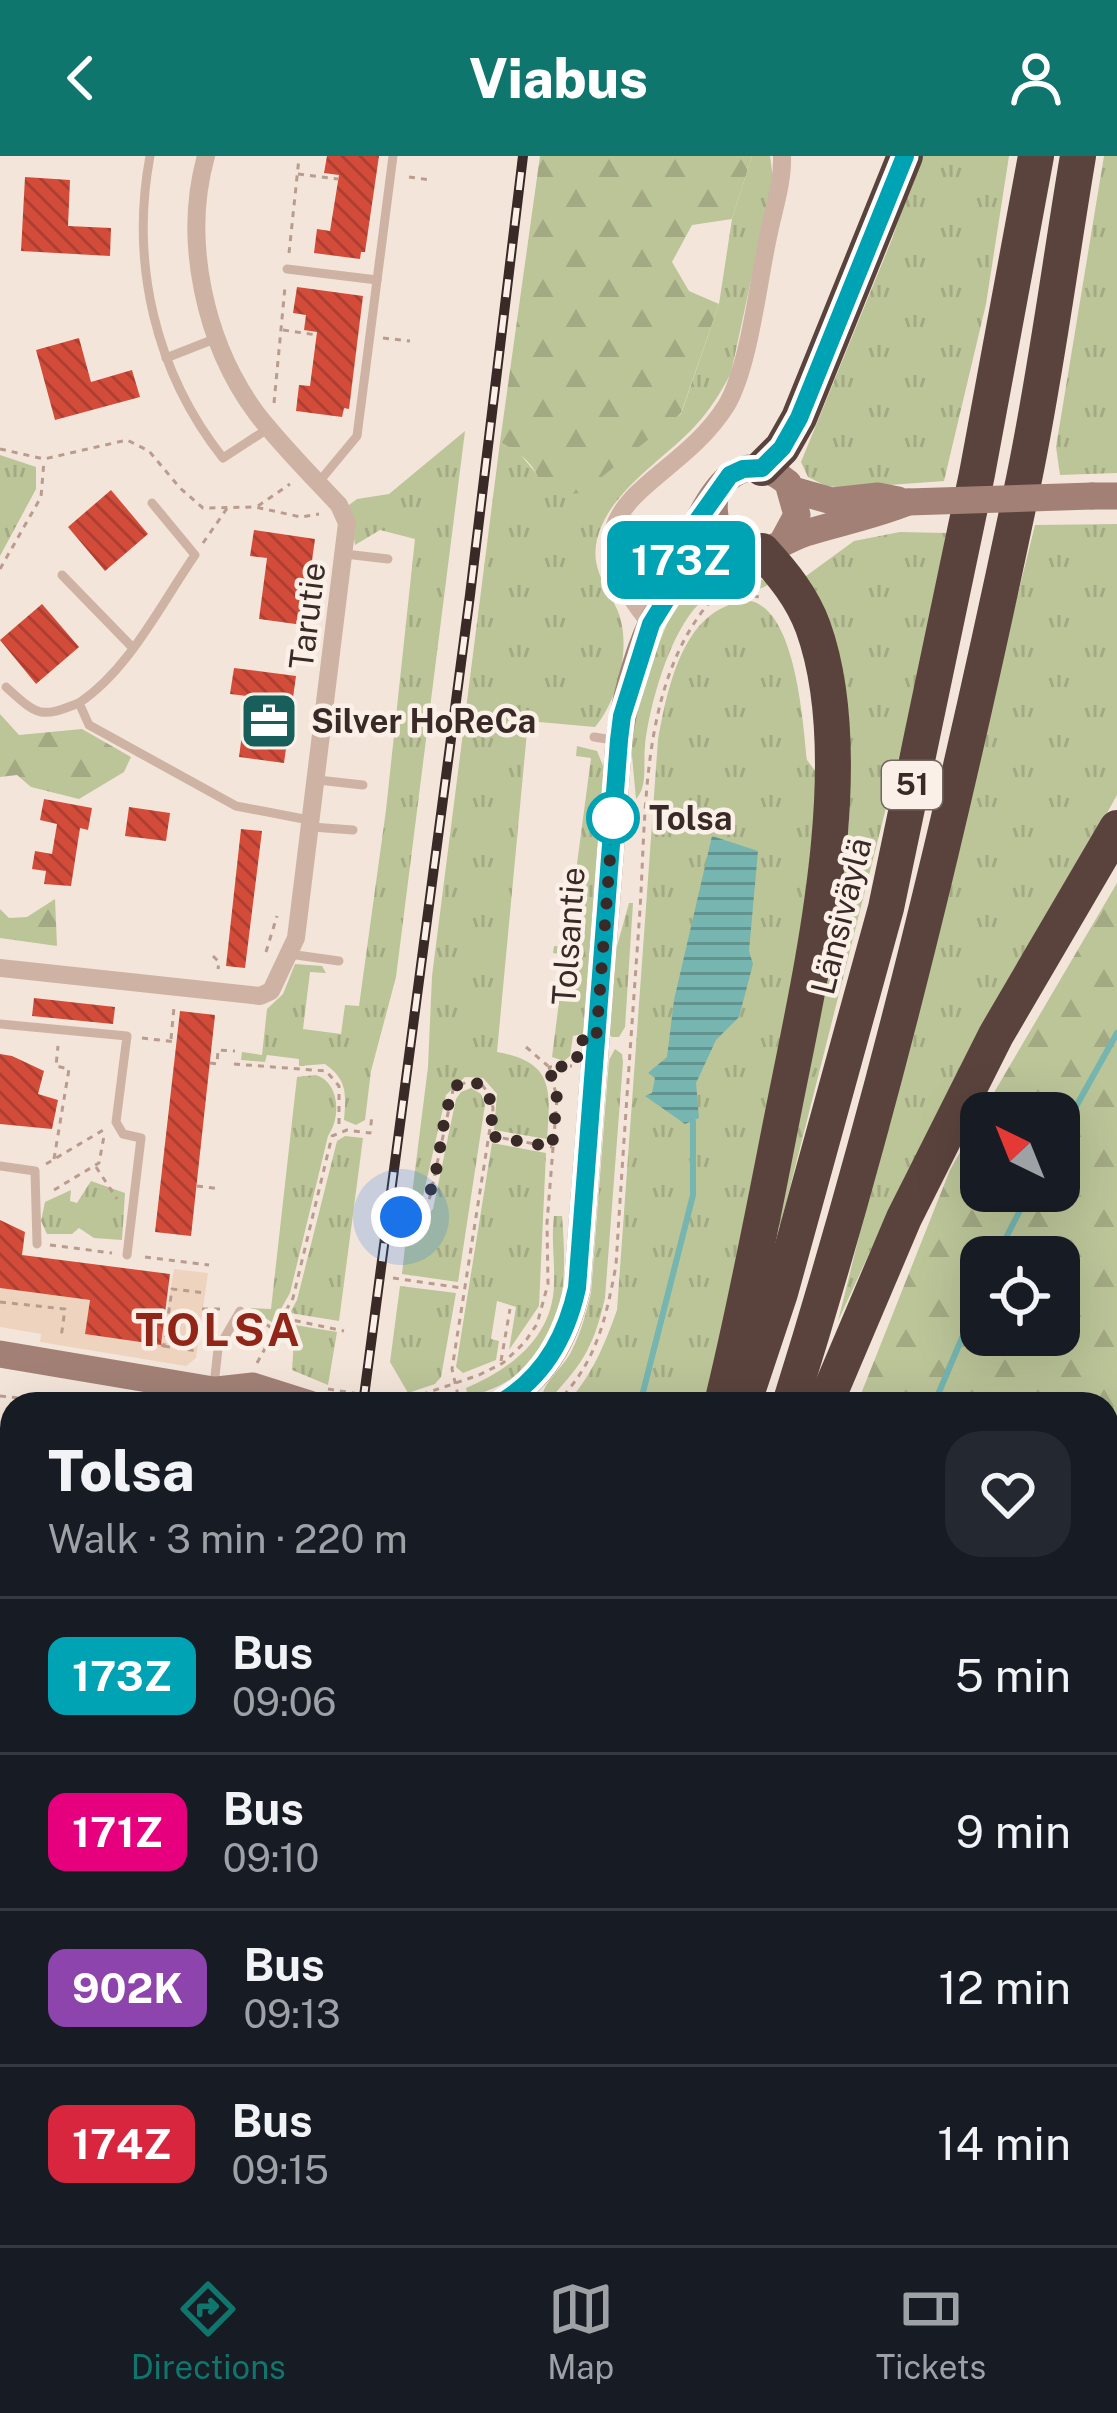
<!DOCTYPE html>
<html lang="en">
<head>
<meta charset="utf-8">
<style>
	:root { --surface:#171b24; --page:#242831; --text:#f1f3f6; --muted:#9ea1a6; --line:#363941; --accent:#0f766e }
	body { margin:0; font-family:"Public Sans",sans-serif; background:var(--page); color:var(--text); height:100vh; display:flex; flex-direction:column; font-size:45px; white-space:nowrap }
	* { box-sizing:border-box; margin:0 }
	p { font-size:39px; color:var(--muted) }
	.icon { flex:none; width:66px; height:66px; fill:none; stroke:currentColor; stroke-width:2; stroke-linecap:round; stroke-linejoin:round }
	.map { position:relative; flex:1; overflow:hidden }
	.details { position:absolute; left:0px; top:1236px; width:1119px; height:855px; display:flex; flex-direction:column; background:var(--surface); border-radius:36px 36px 0 0; box-shadow:0 12px 48px #0002 }
	.details>* { flex:none }
	.badge { padding:0 24px; border-radius:18px; font-size:42px; line-height:78px }
	.needle { width:78px; rotate:317deg }
	.tools { position:absolute; left:960px; top:936px; display:grid; gap:24px }
	.tools a { display:grid; place-items:center; width:120px; height:120px; border-radius:24px; background:var(--surface); box-shadow:0 12px 48px #0002; font-size:60px }
	.you { position:absolute; width:60px; height:60px; margin:-30px; border:9px solid #fff; border-radius:50%; background:#1a73e8; box-shadow:0 0 0 18px #1a73e833 }
	.map>.badge { position:absolute; translate:-50% -50%; box-shadow:0 0 0 6px #fff }
	.round { display:grid; place-items:center; flex:none; width:126px; height:126px; border-radius:36px; background:var(--page) }
	.headline { display:flex; align-items:center; justify-content:space-between; height:204px; padding:0 48px }
	h1 { font-size:57px; font-weight:800; line-height:90px }
	ul { padding:0; list-style:none }
	li { display:flex; align-items:center; gap:36px; height:156px; padding:0 48px; border-top:3px solid var(--line) }
	li div { flex:1 }
	li b { display:block; font-size:45px }
	li em { font-style:normal }
	li .badge { min-width:132px; font-weight:700; text-align:center }
	header { display:flex; justify-content:space-between; align-items:center; height:156px; padding:0 48px; background:var(--accent); color:#fff; font-size:54px; font-weight:800 }
	.tab-bar { display:flex; justify-content:space-around; align-items:center; height:168px; border-top:3px solid var(--line); background:var(--surface); font-size:33px; color:var(--muted) }
	.tab-bar a { display:grid; justify-items:center; gap:6px }
	.tab-bar .selected { color:var(--accent) }
	.map>svg:first-child { display:block }
</style>
</head>
<body>
<header><svg class="icon" aria-label="back" viewBox="0 0 24 24"><path d="M15 5l-7 7 7 7"/></svg>Viabus<svg class="icon" aria-label="person" viewBox="0 0 24 24"><circle cx="12" cy="8" r="4"/><path d="M4 21q1-7 8-7t8 7"/></svg></header>
<div class="map">
<svg width="1117" height="2089" viewBox="0 0 1117 2089">
	<defs>
		<pattern id="grass-tufts" width="24" height="20" patternUnits="userSpaceOnUse" patternTransform="scale(3)"><rect width="24" height="20" fill="#bbc598"/><path d="M3 7l-1-3M5 7V3M7 7l1-3M15 17l-1-3M17 17v-4M19 17l1-3" fill="none" stroke="#a2a983"/></pattern>
		<pattern id="forest-firs" width="22" height="20" patternUnits="userSpaceOnUse" patternTransform="scale(3)"><rect width="22" height="20" fill="#bbc598"/><path d="M5 1l3.5 6h-7zM16 11l3.5 6h-7z" fill="#a2a983"/></pattern>
		<pattern id="water-rules" width="6" height="5" patternUnits="userSpaceOnUse" patternTransform="scale(3)"><rect width="6" height="5" fill="#76b5b0"/><path d="M0 2.5h6" fill="none" stroke="#62938f"/></pattern>
		<pattern id="building-back-hatch" width="6" height="6" patternUnits="userSpaceOnUse" patternTransform="scale(3)"><rect width="6" height="6" fill="#d34c3a"/><path d="M-1 5l2 2M0 0l6 6M5-1l2 2" fill="none" stroke="#ac3f31"/></pattern>
	</defs>
	<rect width="100%" height="100%" fill="#f4e5da"/>
	<g fill="url(#grass-tufts)">
		<path d="M752 0H770L773 22 731 217C721 236 710 254 695 270 663 305 604 338 596 389 592 417 610 434 619 458 631 492 618 544 595 571L528 565 497 896C553 906 551 932 547 983L494 974 497 938 483 922 465 921 446 939 421 1049 418 1054H410L428 911 432 820 500 286 518 296 542 324 681 258 719 148 732 63Z"/>
		<path d="M920 0H1009L986 148 944 325 848 332 826 330 808 321 801 306 892 83Z"/>
		<path d="M1104 0H1117V317L1060 319 1056 291Z"/>
		<path d="M465 275 396 821 371 915 365 964 356 969 344 964C346 939 348 924 325 908L299 910V903L267 899 265 906 241 904 242 896 262 899 267 853 283 838 295 808 322 810 326 817 310 816 303 873 341 878 345 849 359 850 386 654 415 383 380 374 355 389 349 349 357 343 389 338Z"/>
		<path d="M0 299 36 311V333L0 400Z"/>
		<path d="M1117 368V639L905 1020 838 1165 1035 369Z"/>
		<path d="M900 376 947 377 909 561 780 1071 774 1059 823 839 849 668 845 542 802 423 854 385Z"/>
		<path d="M725 408 745 413 769 428C751 441 726 428 706 442 672 466 649 550 645 590 643 608 648 631 636 643L631 589 640 534 668 465 693 428Z"/>
		<path d="M751 445C796 456 803 566 807 604L816 616 818 697 709 1248H566C592 1220 604 1190 617 1154L658 584C668 530 684 447 751 445Z"/>
		<path d="M577 590 597 595 604 612 585 877 573 880 570 900 564 905 552 901 565 799 553 797 554 790 566 791 591 602 576 600Z"/>
		<path d="M629 747H633L625 871 619 881H612L608 878 614 801Z"/>
		<path d="M615 893 622 898 623 906 605 1142C593 1194 581 1210 545 1248H541C541 1226 561 1215 571 1196 581 1177 586 1157 591 1137L609 904Z"/>
		<path d="M316 919C340 927 341 961 328 980L290 1137 273 1167 250 1152 271 1153 297 921Z"/>
		<path d="M471 932 481 938 485 949 458 1126 402 1118 407 1072 416 1070 433 1053 456 943 461 936Z"/>
		<path d="M345 980 363 982 339 1165 290 1157 297 1144 337 985Z"/>
		<path d="M492 987 546 997 539 1150 509 1194 516 1151 497 1145 491 1183 499 1185 496 1204 463 1217 456 1211Z"/>
		<path d="M91 1025 125 1037 122 1084 94 1082 79 1072 72 1078H47L41 1065 45 1046 71 1034 70 1045 77 1047Z"/>
		<path d="M554 1060H562C569 1144 563 1216 468 1241L466 1232C511 1213 553 1181 554 1128 555 1105 551 1083 554 1060Z"/>
		<path d="M400 1130 456 1137 441 1221 435 1228 408 1237 390 1206Z"/>
		<path d="M295 1169 337 1176 328 1229 292 1214Z"/>
	</g>
	<g fill="url(#forest-firs)" fill-rule="evenodd">
		<path d="M540 0H752L732 63 692 69 672 106 689 135 719 148 681 257 582 337 542 340C542 313 522 298 500 286Z"/>
		<path d="M0 558 19 579 82 573 131 601 124 616 79 643 31 631 17 619 0 621Z"/>
		<path d="M1117 727V1424L1107 1435V1248H857L950 1014 981 959V1035H1059V957H982ZM981 1101H1059V1179H981Z"/>
		<path d="M55 743 57 790 0 782V753L9 762 27 761Z"/>
	</g>
	<path fill="#eed4bf" d="M174 1113 208 1117 196 1202 186 1210 40 1186 41 1178 0 1171V1132L90 1144 86 1178 161 1188Z"/>
	<path fill="url(#water-rules)" d="M712 680 758 695 749 795 753 808 739 861 716 884 696 927 699 962 685 968 645 940 652 937 655 922 648 917 667 901 674 844Z"/>
	<g fill="none" stroke-linecap="round" stroke-linejoin="round">
		<g stroke="#76b5b0" stroke-width="6">
			<path d="M1059 981 1117 877"/>
			<path d="M996 1101 1030 1035"/>
			<path d="M640 1248 693 1039V966"/>
			<path d="M934 1248 981 1137"/>
			<path d="M566 2089 570 2079"/>
		</g>
	</g>
	<g fill="url(#building-back-hatch)">
		<path d="M327 0H379L365 96H361L360 103 314 97 317 73 330 75 339 19 324 17Z"/>
		<path d="M25 21 70 24 68 70 111 72 110 100 21 95Z"/>
		<path d="M297 131 363 140 349 253 344 252 342 261 296 255 299 229 310 230 317 176 304 174 306 159 293 157Z"/>
		<path d="M79 182 91 226 132 214 140 241 55 264 36 194Z"/>
		<path d="M111 334 148 378 105 415 68 371Z"/>
		<path d="M254 374 315 383 303 469 259 463 267 402 250 400Z"/>
		<path d="M42 448 79 491 36 528 0 484Z"/>
		<path d="M234 512 296 520 284 607 239 601 247 540 230 538Z"/>
		<path d="M44 643 92 652 88 674 80 672 71 730 44 728 46 715 32 713 35 695 52 698 57 668 40 664Z"/>
		<path d="M129 651 170 657 166 685 125 680Z"/>
		<path d="M241 673 262 675 245 812 226 810Z"/>
		<path d="M34 842 115 851 113 868 32 860Z"/>
		<path d="M180 855 215 859 191 1080 155 1076Z"/>
		<path d="M0 898 12 900 44 915 38 938 58 944 52 973 0 968Z"/>
		<path d="M0 1064 25 1076 22 1099 170 1118 161 1189 85 1178 90 1144 0 1132Z"/>
	</g>
	<g fill="none" stroke-linecap="round" stroke-linejoin="round">
		<g stroke="#ba9c8f" stroke-width="3" stroke-dasharray="6 6" stroke-linecap="butt">
			<path d="M298 18 338 23"/>
			<path d="M409 21 431 24"/>
			<path d="M289 97 299 2"/>
			<path d="M283 174 317 179"/>
			<path d="M383 182 410 185"/>
			<path d="M274 247 285 131"/>
			<path d="M0 293 44 303 127 284 149 295 180 332 203 352 255 351 301 361 319 358"/>
			<path d="M258 350 290 328"/>
			<path d="M203 387 228 351"/>
			<path d="M0 413 41 341 44 305"/>
			<path d="M266 796 277 760"/>
			<path d="M213 800 219 806 218 813"/>
			<path d="M142 882 176 886"/>
			<path d="M171 883 174 851"/>
			<path d="M526 891 548 910"/>
			<path d="M210 907 217 908 218 894 235 895"/>
			<path d="M234 908 326 915 339 930V973"/>
			<path d="M491 980 552 991"/>
			<path d="M54 1003 69 913 56 910 58 890"/>
			<path d="M46 1008 105 973"/>
			<path d="M96 1011 117 1043"/>
			<path d="M197 1030 220 1033"/>
			<path d="M54 1034 99 1007 104 980"/>
			<path d="M401 1061 414 1060 429 1045 453 934 466 926 481 927 492 943 493 953 452 1213 460 1248"/>
			<path d="M50 1089 112 1097"/>
			<path d="M145 1101 209 1109"/>
			<path d="M393 1122 462 1132"/>
			<path d="M0 1146 65 1153 61 1182"/>
			<path d="M202 1153H225"/>
			<path d="M257 1162 273 1173"/>
			<path d="M283 1162 344 1175"/>
			<path d="M161 1189 164 1190 172 1133 205 1137"/>
			<path d="M164 1190 197 1195"/>
			<path d="M501 1205 510 1153"/>
			<path d="M257 1207 293 1142 332 980 347 974 370 977 372 959"/>
			<path d="M328 1233 403 1245 479 1219 503 1207 525 1186 537 1168 548 1128 547 1067 557 942 549 911 572 910"/>
			<path d="M0 1240 76 1248"/>
			<path d="M555 1248C596 1209 606 1163 616 1109 623 995 631 881 639 768 647 663 638 534 708 448L745 438 763 442"/>
			<path d="M228 2089 233 2079"/>
			<path d="M483 2089 488 2079"/>
		</g>
		<g stroke="#ceb3a5" stroke-width="9">
			<path d="M150 0C130 107 155 216 223 302L269 272"/>
			<path d="M287 113 377 124"/>
			<path d="M166 202 217 182"/>
			<path d="M318 327 357 280 393 0"/>
			<path d="M152 347 195 399C161 448 129 514 79 547L89 569 236 650 309 664"/>
			<path d="M345 398 388 403"/>
			<path d="M62 419 132 491"/>
			<path d="M6 531C37 559 39 563 79 547"/>
			<path d="M594 581 613 584"/>
			<path d="M318 624 363 629"/>
			<path d="M312 671 353 674"/>
			<path d="M289 798 339 805"/>
			<path d="M0 868 127 880 116 966 123 978 141 982 127 1099"/>
			<path d="M0 1010 35 1015 37 1088"/>
			<path d="M214 1229 218 1193 240 1155"/>
			<path d="M0 1620 1 1618"/>
		</g>
		<g stroke="#ceb3a5" stroke-width="18">
			<path d="M651 468C549 345 671 337 726 250 749 212 758 127 768 81 773 55 783 27 782 0"/>
			<path d="M0 812 260 840 271 835 296 782 347 367 339 349C311 319 282 290 257 258 205 188 182 85 206 0"/>
			<path d="M0 1334 12 1338"/>
			<path d="M1107 1832 1117 1827"/>
			<path d="M0 1855 12 1859"/>
			<path d="M0 2051 12 2013"/>
			<path d="M938 2079 941 2089"/>
		</g>
		<g stroke="#a28076" stroke-width="27">
			<path d="M793 334 832 345 878 340 898 344"/>
			<path d="M716 337C708 369 728 403 766 394 780 390 794 380 809 376 842 366 876 359 908 346"/>
			<path d="M1092 340H1117"/>
			<path d="M672 437 717 400 739 393"/>
			<path d="M0 1198 213 1234 244 1248"/>
			<path d="M217 1234 253 1230 310 1248"/>
			<path d="M498 1248C544 1223 566 1182 577 1133L619 584C624 547 635 503 651 468 656 457 665 447 670 436 688 392 720 269 788 327L797 359 783 385"/>
		</g>
		<g stroke="#5b433d" stroke-width="36">
			<path d="M762 312 782 292 799 262 905 0"/>
			<path d="M724 1239C747 1144 765 1048 784 952 811 816 861 604 813 471 802 441 783 418 762 395"/>
			<path d="M743 1248 780 1137 886 752 977 318 1036 0"/>
			<path d="M790 1248C885 945 959 634 1024 323 1046 216 1060 107 1078 0"/>
			<path d="M825 1248 904 1062 996 879 1117 672"/>
			<path d="M395 2089 400 2079"/>
			<path d="M443 2089 448 2079"/>
		</g>
		<g stroke="#392a27" stroke-width="10">
			<g id="rail">
				<path d="M363 1248 470 439 523 0"/>
				<path d="M154 2089 158 2079"/>
			</g>
		</g>
		<use href="#rail" stroke="#fbf0e7" stroke-width="6" stroke-dasharray="18" stroke-linecap="butt"/>
		<path stroke="#a28076" stroke-width="27" d="M908 346 1092 340"/>
	</g>
	<g fill="none" stroke-linecap="round" stroke-linejoin="round">
		<g stroke="#fff" stroke-width="27">
			<path id="line" d="M498 1248C543 1223 566 1182 577 1132L619 584 622 560 651 468 669 439 698 364 730 319 743 313 762 312 782 292 799 262 905 0"/>
		</g>
		<use href="#line" stroke="#00a3b4" stroke-width="18"/>
		<path stroke="#392a27" stroke-width="12" stroke-dasharray="0 21.6" d="M401 1061C449 1057 432 962 458 928L472 925 486 932 493 953 490 980 552 991 557 942 549 911 572 910 577 905 578 884 596 885 613 662"/>
	</g>
	<defs>
		<g id="office-square" transform="scale(3)"><rect x="-9" y="-9" width="18" height="18" rx="4" fill="#185f5b" stroke="#fbf0e7"/><path d="M-6-3h4V-5.5h4V-3h4V5H-6ZM-1-4.5V-3h2v-1.5ZM-6 0V1H6V0Z" fill="#fff"/></g>
	</defs>
	<g fill-rule="evenodd">
		<use href="#office-square" x="269" y="565"/>
	</g>
	<circle fill="#fff" stroke="#00a3b4" stroke-width="6" cx="613" cy="662" r="24"/>
	<g text-anchor="middle" stroke-width="9" stroke-linejoin="round" paint-order="stroke">
		<rect fill="#fbf0e7" stroke="#736561" stroke-width="3" x="882" y="605" width="60" height="48" rx="9"/>
		<g font-size="30" font-weight="bold" fill="#392a27">
			<text x="912" y="639">51</text>
		</g>
		<g font-size="33" fill="#392a27" stroke="#fbf0e7">
			<text transform="translate(307 460) rotate(-83)" y="12">Tarutie</text>
			<text transform="translate(841 760) rotate(-76)" y="12">Länsiväylä</text>
			<text transform="translate(568 780) rotate(-86)" y="12">Tolsantie</text>
		</g>
		<g font-size="33" font-weight="bold" fill="#392a27" stroke="#fbf0e7" text-anchor="start">
			<text x="311" y="577">Silver HoReCa</text>
		</g>
		<g font-size="33" font-weight="bold" fill="#392a27" stroke="#fbf0e7" text-anchor="start">
			<text x="649" y="674">Tolsa</text>
		</g>
		<g font-size="45" font-weight="bold" letter-spacing="3" fill="#912517" stroke="#fbf0e7">
			<text x="219" y="1190">TOLSA</text>
		</g>
	</g>
</svg>
<div class="tools">
<a><svg class="needle" viewBox="-14 -14 28 28"><path d="M0-13l5 13h-10z" fill="#e53935"/><path d="M0 13l5-13h-10z" fill="#9ea1a6"/></svg></a>
<a><svg class="icon" aria-label="locate" viewBox="0 0 24 24"><circle cx="12" cy="12" r="6"/><path d="M12 2v4M12 18v4M2 12h4M18 12h4"/></svg></a>
</div>
<div class="you" style="left:401px;top:1061px"></div>
<b class="badge" style="left:681px;top:404px;background:#00a3b4;color:#fff">173Z</b>
<section class="details">
<div class="headline"><div><h1>Tolsa</h1><p>Walk · 3 min · 220 m</p></div><a class="round"><svg class="icon" aria-label="heart" viewBox="0 0 24 24"><path d="M12 20l-8-8c-3-5 5-10 8-4 3-6 11-1 8 4z"/></svg></a></div>
<ul>
<li><span class="badge" style="background:#00a3b4;color:#fff">173Z</span><div><b>Bus</b><p>09:06</p></div><em>5 min</em></li>
<li><span class="badge" style="background:#e6007e;color:#fff">171Z</span><div><b>Bus</b><p>09:10</p></div><em>9 min</em></li>
<li><span class="badge" style="background:#8e44ad;color:#fff">902K</span><div><b>Bus</b><p>09:13</p></div><em>12 min</em></li>
<li><span class="badge" style="background:#d7263d;color:#fff">174Z</span><div><b>Bus</b><p>09:15</p></div><em>14 min</em></li>
</ul>
</section>
</div>
<nav class="tab-bar">
<a class="selected"><svg class="icon" aria-label="directions" viewBox="0 0 24 24"><path d="M12 3l9 9-9 9-9-9zM9 14v-3h6M13 9l2 2-2 2"/></svg>Directions</a>
<a><svg class="icon" aria-label="map" viewBox="0 0 24 24"><path d="M3 6l6-2 6 2 6-2v14l-6 2-6-2-6 2zM9 4v14M15 6v14"/></svg>Map</a>
<a><svg class="icon" aria-label="tickets" viewBox="0 0 24 24"><path d="M3 7h18v10H3zM15 7v10"/></svg>Tickets</a>
</nav>
</body>
</html>
